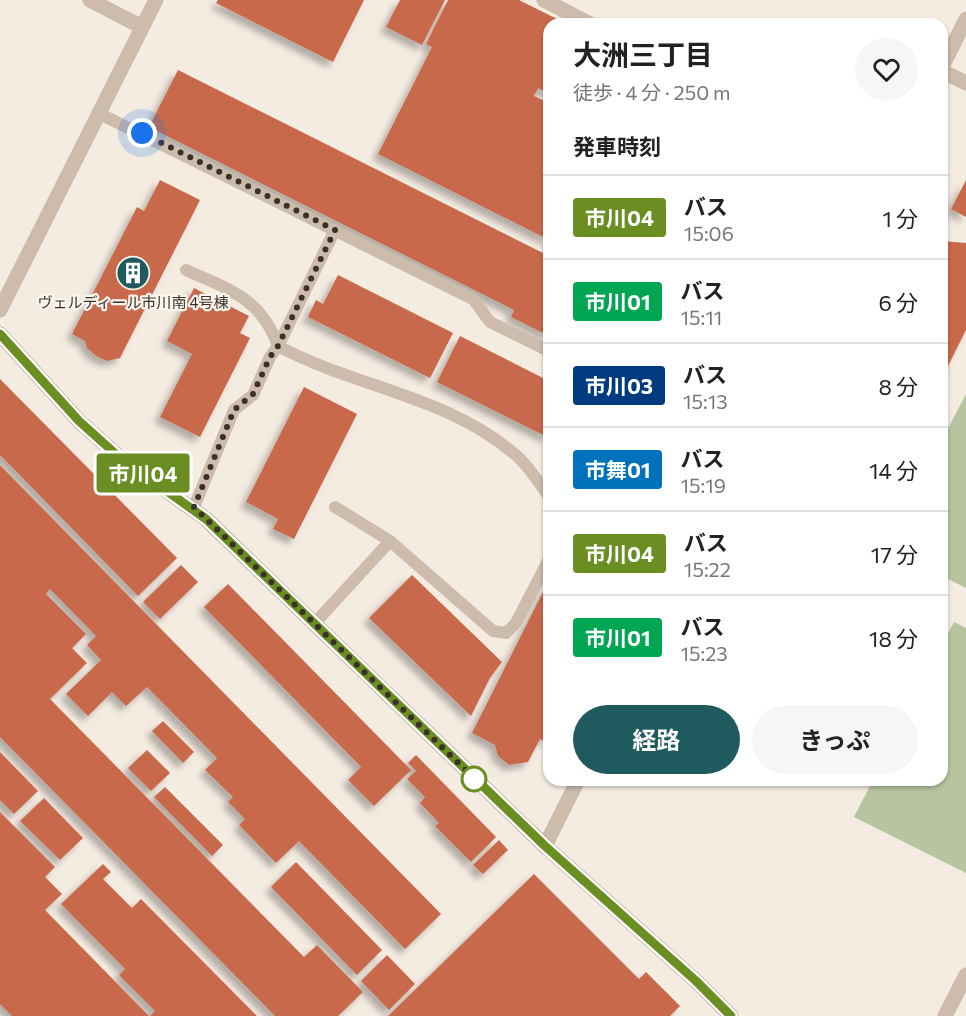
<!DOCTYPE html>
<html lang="ja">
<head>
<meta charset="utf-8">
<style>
	:root { --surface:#fff; --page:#f6f6f6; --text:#222; --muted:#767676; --line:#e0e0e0; --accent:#1f5a5e }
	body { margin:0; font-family:Commissioner,"Noto Sans JP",sans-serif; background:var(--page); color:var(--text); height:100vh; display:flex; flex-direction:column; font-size:22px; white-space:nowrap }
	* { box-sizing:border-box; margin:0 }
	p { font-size:20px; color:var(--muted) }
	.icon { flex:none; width:33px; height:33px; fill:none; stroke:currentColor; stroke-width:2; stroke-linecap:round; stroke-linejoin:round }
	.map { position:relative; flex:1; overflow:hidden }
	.sheet { position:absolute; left:543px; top:18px; width:405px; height:768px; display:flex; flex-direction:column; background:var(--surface); border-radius:18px; box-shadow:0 2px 4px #0004 }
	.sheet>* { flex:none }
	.badge { padding:0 12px; border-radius:4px; font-size:21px; line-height:39px }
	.you { position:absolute; width:30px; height:30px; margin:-15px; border:4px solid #fff; border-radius:50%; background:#1a73e8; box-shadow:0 0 0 9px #1a73e833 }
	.map>.badge { position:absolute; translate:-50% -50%; box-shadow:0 0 0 3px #fff }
	h2 { padding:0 30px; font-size:22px; line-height:54px }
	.round { display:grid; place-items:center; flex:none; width:63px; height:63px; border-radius:32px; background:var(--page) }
	.summary { display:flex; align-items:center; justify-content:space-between; height:102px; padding:0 30px }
	h1 { font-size:28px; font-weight:700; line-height:45px }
	.primary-button { display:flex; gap:12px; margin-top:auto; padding:12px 30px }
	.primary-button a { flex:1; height:69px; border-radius:36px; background:var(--accent); color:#fff; font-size:24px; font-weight:700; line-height:69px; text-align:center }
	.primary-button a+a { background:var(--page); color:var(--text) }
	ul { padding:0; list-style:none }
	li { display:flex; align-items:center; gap:18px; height:84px; padding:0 30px; border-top:2px solid var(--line) }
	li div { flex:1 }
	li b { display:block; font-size:22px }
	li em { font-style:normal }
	li .badge { min-width:66px; font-weight:700; text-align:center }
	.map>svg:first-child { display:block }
</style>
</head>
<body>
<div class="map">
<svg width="966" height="1016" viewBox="0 0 966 1016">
	<defs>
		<filter id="shadow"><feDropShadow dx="-5.5" dy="5.5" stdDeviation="3" flood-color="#0004"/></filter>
	</defs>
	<rect width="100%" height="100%" fill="#f4ebe1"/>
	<g fill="#b8c4a0">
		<path d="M966 394V588L942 576V440Z"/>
		<path d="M954 622 966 628V873L854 817 873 780H942V645Z"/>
	</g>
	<g fill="#c8694b" filter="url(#shadow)">
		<path d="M218 0H364L333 62 216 3Z"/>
		<path d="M400 0H445L422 45 386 27Z"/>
		<path d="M448 0H519L567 24H549V94L538 88 534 96 549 103V240L378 154 432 47 426 44Z"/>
		<path d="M178 70 549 256V336L511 317 514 310 149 127Z"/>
		<path d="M160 180 200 200 120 358 107 361 96 356 87 348 85 341 72 334 137 207 144 211Z"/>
		<path d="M966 180V217L951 209Z"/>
		<path d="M942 241 966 243V330L942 378Z"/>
		<path d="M338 275 453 333 430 378 308 317 316 300 323 304Z"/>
		<path d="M194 288 249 316 240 333 250 338 200 437 160 417 192 354 167 341Z"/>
		<path d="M460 336 549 381V438L437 382Z"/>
		<path d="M0 379 177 558 138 596 0 455Z"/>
		<path d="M304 387 357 414 294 539 273 529 278 519 246 502Z"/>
		<path d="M0 465 441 914 405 949 299 841 276 863 239 825 245 819 228 802 233 797 205 770 217 758 147 687 126 706 112 692 88 716 66 694 101 660 87 645 96 636 50 589 46 594 86 634 72 648 87 663 50 699 304 957 317 945 363 992 338 1016H275L0 737Z"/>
		<path d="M181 565 198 582 160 619 143 602Z"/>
		<path d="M412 575 502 662 490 678 471 716 369 618Z"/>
		<path d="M549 580V731L544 741 540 739 528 762 509 765 498 756 495 745 472 733Z"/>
		<path d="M228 584 411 770 374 806 348 780 361 767 204 607Z"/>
		<path d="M163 721 194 752 183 763 152 731Z"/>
		<path d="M147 750 170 773 151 791 128 768Z"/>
		<path d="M0 752 38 791 14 814 0 800Z"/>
		<path d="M416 755 496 837 471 862 435 826 439 823 420 803 425 797 407 779 416 771 408 763Z"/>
		<path d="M165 787 223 845 212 856 154 797Z"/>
		<path d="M44 798 83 838 60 860 20 821Z"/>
		<path d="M0 812 55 867 45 877 62 894 45 910 149 1016H12L0 1004Z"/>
		<path d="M499 840 508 850 483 874 473 865Z"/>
		<path d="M296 862 382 950 357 975 271 887Z"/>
		<path d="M103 864 111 872 103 879 132 908 141 899 257 1016H150L155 1011 119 975 125 969 61 904Z"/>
		<path d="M534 874 639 979 646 972 680 1006 670 1016H388Z"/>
		<path d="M387 955 415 984 389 1010 361 981Z"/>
	</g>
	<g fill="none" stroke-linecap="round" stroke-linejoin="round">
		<g stroke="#cdbbac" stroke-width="12">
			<path d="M98 113 473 299 490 322 549 351"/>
			<path d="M186 270C230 290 261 298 278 346 356 388 450 396 518 457 531 469 539 483 549 497"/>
			<path d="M194 507 234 410 253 395 270 357 278 346 335 230"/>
			<path d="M335 507 390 541 493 631 506 633 516 623 549 559"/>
			<path d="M314 624 390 541"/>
		</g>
		<g stroke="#cdbbac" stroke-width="15">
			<path d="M90 0 142 27"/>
			<path d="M544 0 590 24"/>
			<path d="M942 71 966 83"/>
			<path d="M945 1016 966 975"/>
		</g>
		<g stroke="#cdbbac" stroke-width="15">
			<path d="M942 67 966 19"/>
			<path d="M0 310 156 0"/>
			<path d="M545 846 578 780"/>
		</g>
		<path stroke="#a18a7d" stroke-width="15" d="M0 334 79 421 119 457 206 519 545 846 696 981 731 1016"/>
	</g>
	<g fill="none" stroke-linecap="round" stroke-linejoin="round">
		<g stroke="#fff" stroke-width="14">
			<path id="line" d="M0 334 79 421 119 457 206 519 545 846 696 981 731 1016"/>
		</g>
		<use href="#line" stroke="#6b8e23" stroke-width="9"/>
		<path stroke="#3b302b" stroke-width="6" stroke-dasharray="0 10.8" d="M142 133 335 230 278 346 270 357 253 394 234 410 194 507 479 783 474 779"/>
	</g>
	<defs>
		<g id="building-disc" transform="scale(1.725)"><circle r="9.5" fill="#1f5a5e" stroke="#fbf5ee"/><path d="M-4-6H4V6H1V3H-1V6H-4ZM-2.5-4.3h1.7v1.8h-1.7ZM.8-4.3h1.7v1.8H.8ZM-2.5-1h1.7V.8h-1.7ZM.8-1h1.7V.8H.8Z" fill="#fff"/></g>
	</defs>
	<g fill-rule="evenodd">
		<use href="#building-disc" x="133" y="273"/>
	</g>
	<circle fill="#fff" stroke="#6b8e23" stroke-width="3" cx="474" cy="779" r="12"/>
	<g text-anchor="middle" stroke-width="4.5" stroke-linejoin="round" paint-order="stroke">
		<g font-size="15" fill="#3b302b" stroke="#fbf5ee">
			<text x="133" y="308">ヴェルディール市川南 4号棟</text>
		</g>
	</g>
</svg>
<div class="you" style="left:142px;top:133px"></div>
<b class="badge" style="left:143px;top:473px;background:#6b8e23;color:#fff">市川04</b>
<section class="sheet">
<div class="summary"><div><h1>大洲三丁目</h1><p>徒歩 · 4 分 · 250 m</p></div><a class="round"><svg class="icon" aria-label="heart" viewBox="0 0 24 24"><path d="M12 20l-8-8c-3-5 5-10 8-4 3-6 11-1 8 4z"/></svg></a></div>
<h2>発車時刻</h2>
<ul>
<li><span class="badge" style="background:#6b8e23;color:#fff">市川04</span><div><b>バス</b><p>15:06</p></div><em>1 分</em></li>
<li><span class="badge" style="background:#00a651;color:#fff">市川01</span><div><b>バス</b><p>15:11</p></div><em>6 分</em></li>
<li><span class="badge" style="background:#003b80;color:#fff">市川03</span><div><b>バス</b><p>15:13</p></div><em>8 分</em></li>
<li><span class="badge" style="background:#0072bc;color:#fff">市舞01</span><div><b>バス</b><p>15:19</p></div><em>14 分</em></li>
<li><span class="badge" style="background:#6b8e23;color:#fff">市川04</span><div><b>バス</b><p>15:22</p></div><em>17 分</em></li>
<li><span class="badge" style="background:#00a651;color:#fff">市川01</span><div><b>バス</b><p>15:23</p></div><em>18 分</em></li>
</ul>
<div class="primary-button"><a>経路</a><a>きっぷ</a></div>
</section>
</div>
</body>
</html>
